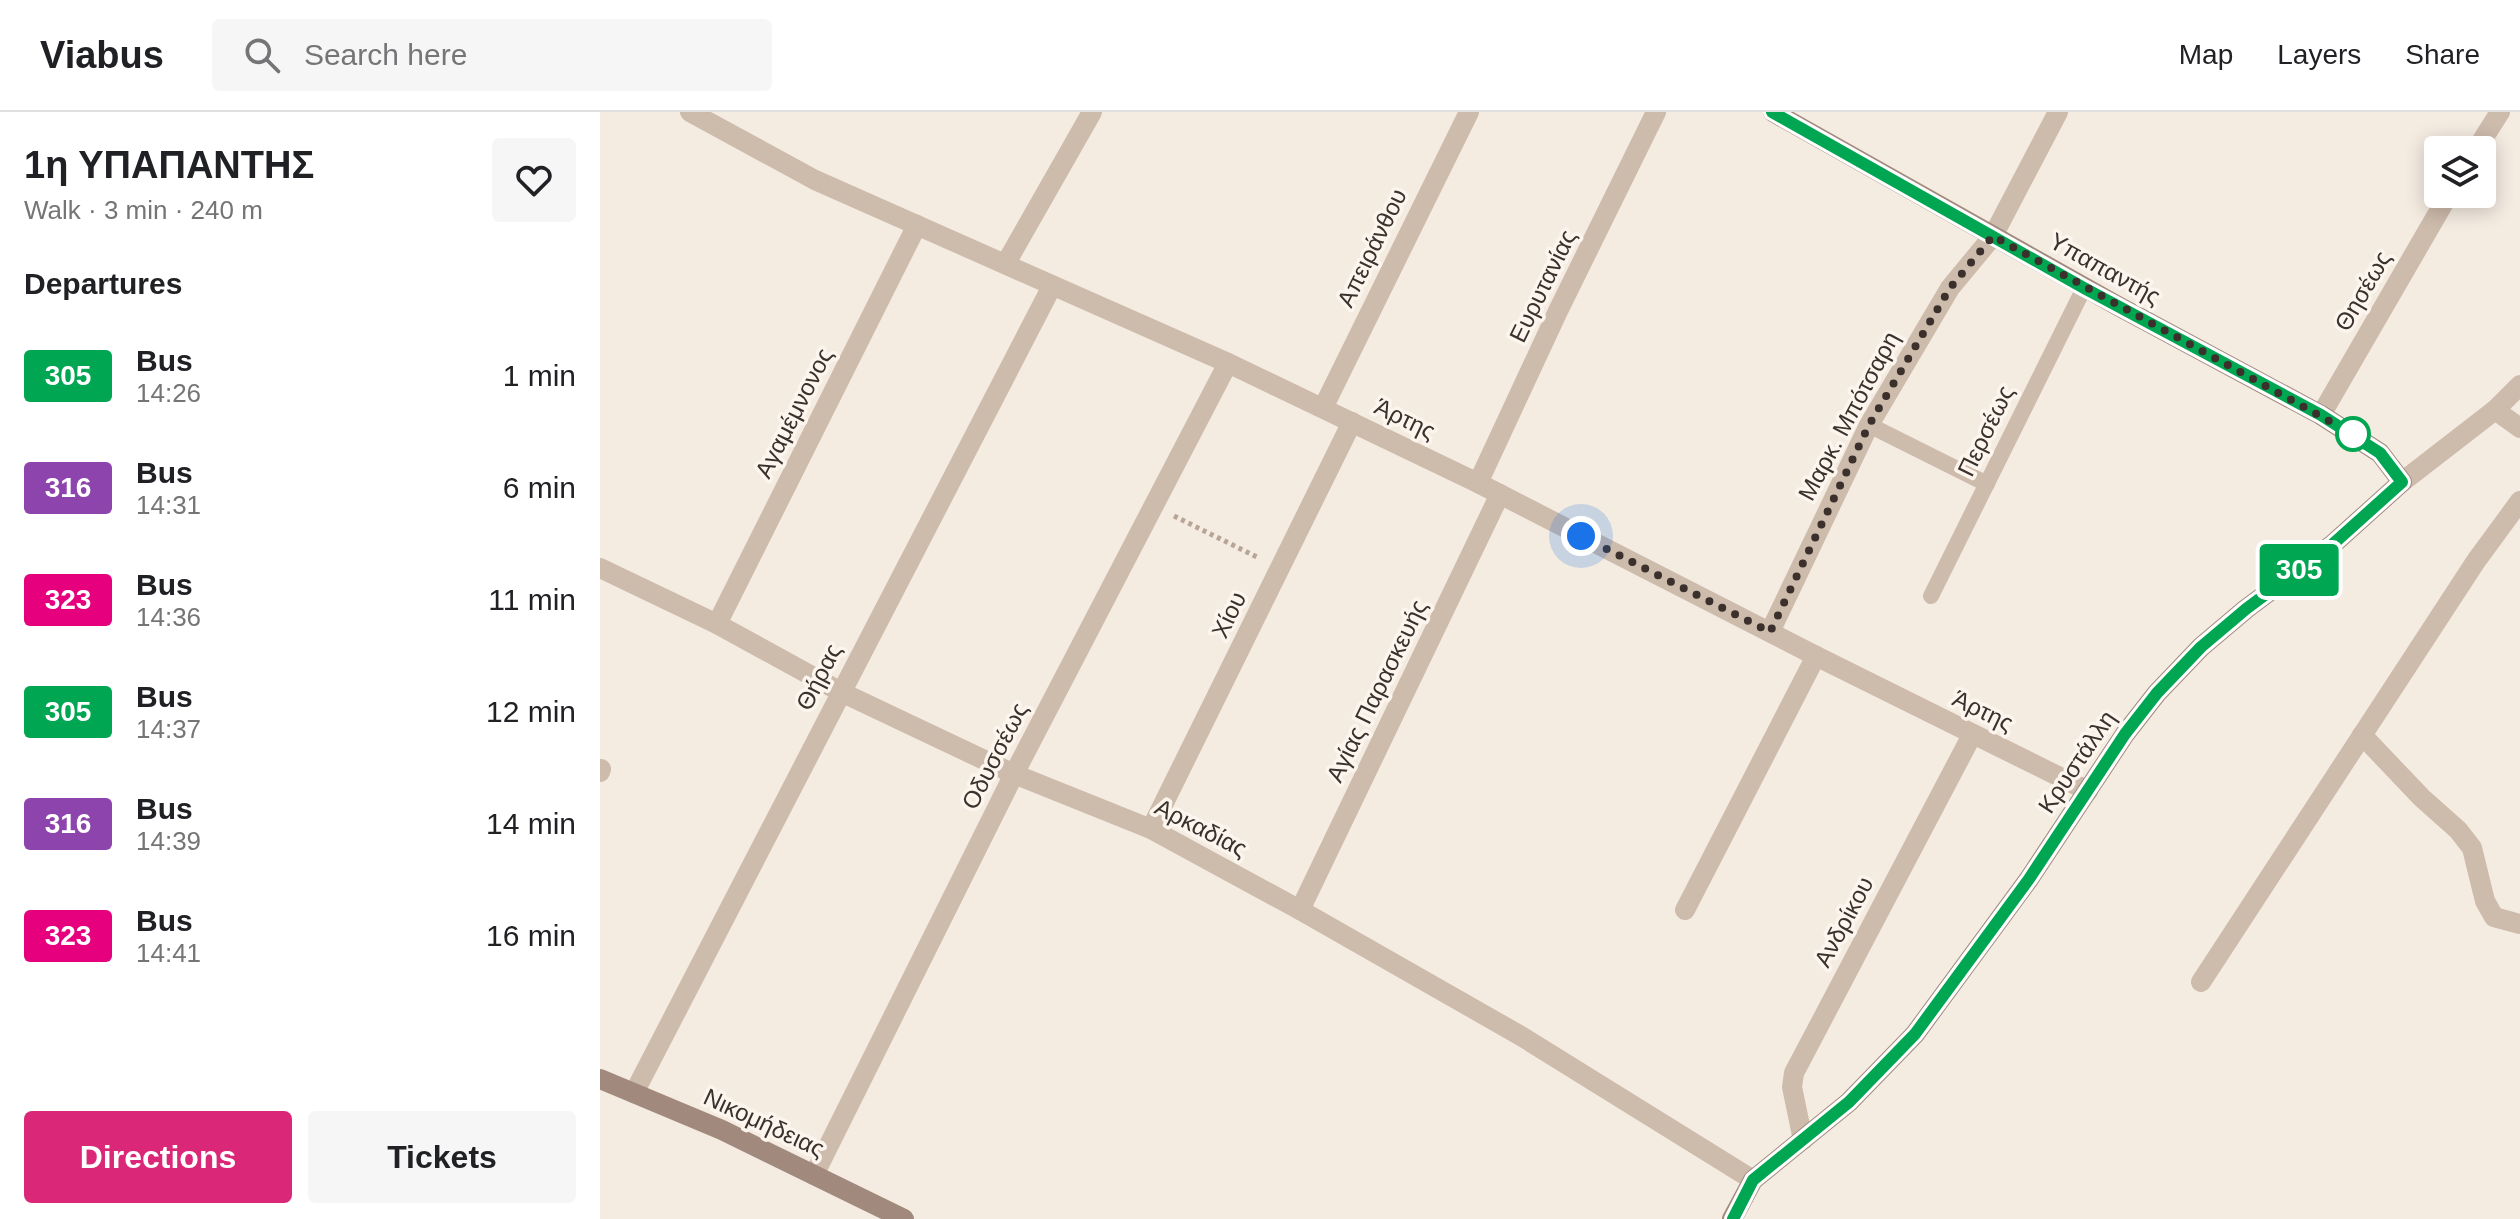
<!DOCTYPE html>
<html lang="en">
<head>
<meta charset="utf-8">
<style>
	:root { --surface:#fff; --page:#f6f6f6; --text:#202124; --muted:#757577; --line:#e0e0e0; --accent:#db2777 }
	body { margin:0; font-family:Arial,sans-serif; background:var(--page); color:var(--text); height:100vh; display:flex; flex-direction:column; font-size:30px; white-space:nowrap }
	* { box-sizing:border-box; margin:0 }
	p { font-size:26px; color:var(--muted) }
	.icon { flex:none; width:44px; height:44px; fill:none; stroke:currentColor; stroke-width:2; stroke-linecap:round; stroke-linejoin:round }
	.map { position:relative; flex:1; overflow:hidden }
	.side { display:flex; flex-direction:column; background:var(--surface); width:600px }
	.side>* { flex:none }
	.badge { padding:0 16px; border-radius:6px; font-size:28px; line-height:52px }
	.fabs { position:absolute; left:1824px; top:24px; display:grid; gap:16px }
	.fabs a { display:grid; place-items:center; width:72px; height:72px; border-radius:8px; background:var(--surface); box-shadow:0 4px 20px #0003; font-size:40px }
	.you { position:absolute; width:40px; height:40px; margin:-20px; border:6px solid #fff; border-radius:50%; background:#1a73e8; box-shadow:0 0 0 12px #1a73e833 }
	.map>.badge { position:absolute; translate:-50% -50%; box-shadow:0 0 0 4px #fff }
	h2 { padding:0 24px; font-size:30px; line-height:72px }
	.round { display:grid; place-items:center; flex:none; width:84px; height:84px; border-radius:8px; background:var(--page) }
	.headline { display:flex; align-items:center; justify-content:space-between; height:136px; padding:0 24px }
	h1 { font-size:38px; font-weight:700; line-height:60px }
	.action { display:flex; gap:16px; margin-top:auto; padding:16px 24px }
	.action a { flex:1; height:92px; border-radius:8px; background:var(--accent); color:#fff; font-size:32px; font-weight:700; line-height:92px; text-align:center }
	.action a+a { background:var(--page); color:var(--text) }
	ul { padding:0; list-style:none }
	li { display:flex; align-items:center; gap:24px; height:112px; padding:0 24px }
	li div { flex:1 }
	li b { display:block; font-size:30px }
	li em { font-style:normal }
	li .badge { min-width:88px; font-weight:700; text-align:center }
	header { display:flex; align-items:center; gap:48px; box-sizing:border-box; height:112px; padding:0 40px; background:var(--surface); border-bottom:2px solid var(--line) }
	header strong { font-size:38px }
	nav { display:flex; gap:44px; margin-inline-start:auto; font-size:28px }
	.search { width:560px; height:72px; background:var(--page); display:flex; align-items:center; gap:20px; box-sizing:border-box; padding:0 28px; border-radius:8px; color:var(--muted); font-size:30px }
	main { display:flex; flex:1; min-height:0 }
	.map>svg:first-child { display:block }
</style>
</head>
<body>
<header>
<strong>Viabus</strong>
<div class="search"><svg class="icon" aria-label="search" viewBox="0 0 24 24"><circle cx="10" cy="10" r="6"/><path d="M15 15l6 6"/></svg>Search here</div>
<nav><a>Map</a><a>Layers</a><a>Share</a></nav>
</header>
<main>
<section class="side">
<div class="headline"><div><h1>1η ΥΠΑΠΑΝΤΗΣ</h1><p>Walk · 3 min · 240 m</p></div><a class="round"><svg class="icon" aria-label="heart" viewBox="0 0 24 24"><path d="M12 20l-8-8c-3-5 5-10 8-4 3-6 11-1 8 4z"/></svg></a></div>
<h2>Departures</h2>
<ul>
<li><span class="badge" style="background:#00a651;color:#fff">305</span><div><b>Bus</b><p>14:26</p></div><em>1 min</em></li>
<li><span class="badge" style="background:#8e44ad;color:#fff">316</span><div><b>Bus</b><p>14:31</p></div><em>6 min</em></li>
<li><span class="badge" style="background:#e6007e;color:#fff">323</span><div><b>Bus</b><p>14:36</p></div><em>11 min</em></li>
<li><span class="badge" style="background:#00a651;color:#fff">305</span><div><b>Bus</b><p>14:37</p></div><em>12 min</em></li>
<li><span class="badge" style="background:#8e44ad;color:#fff">316</span><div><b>Bus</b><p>14:39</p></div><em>14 min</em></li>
<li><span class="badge" style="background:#e6007e;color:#fff">323</span><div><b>Bus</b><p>14:41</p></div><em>16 min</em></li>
</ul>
<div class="action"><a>Directions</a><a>Tickets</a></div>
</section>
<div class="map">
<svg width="1920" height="1107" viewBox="0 0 1920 1107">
	<rect width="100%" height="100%" fill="#f4ebe1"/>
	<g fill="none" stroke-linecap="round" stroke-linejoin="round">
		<path stroke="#b9a596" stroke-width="5" stroke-dasharray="4 4" stroke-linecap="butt" d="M574 404 659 446"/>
		<g stroke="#cdbbac" stroke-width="16">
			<path d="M1269 313 1387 372"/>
			<path d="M1331 484 1484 176"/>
		</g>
		<g stroke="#cdbbac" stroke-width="20">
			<path d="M90 0 215 68 628 251 878 371 1216 544 1488 679"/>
			<path d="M1876 38 1900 0"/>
			<path d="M406 151 492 0"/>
			<path d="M723 296 869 0"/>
			<path d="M1895 298 1920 316"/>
			<path d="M1721 303 1849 82"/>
			<path d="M1802 370 1895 298 1920 273"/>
			<path d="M878 371 958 199 1056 0"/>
			<path d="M0 456 117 512 241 580 414 662 551 717 700 798 921 924 1153 1068"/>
			<path d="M117 512 317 113"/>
			<path d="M1170 520 1269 313 1350 176 1393 124 1458 0"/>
			<path d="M1762 623 1822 686 1858 718 1872 736 1885 789 1894 805 1920 812"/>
			<path d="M0 660 1 657"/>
			<path d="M551 717 752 310"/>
			<path d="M700 798 900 382"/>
			<path d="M1085 798 1216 544"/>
			<path d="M1601 870 1876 449 1920 389"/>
			<path d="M34 981 452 174"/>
			<path d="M1203 1028 1192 975 1194 961 1372 623"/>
			<path d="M214 1063 414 662 628 251"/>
		</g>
		<g stroke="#a18a7d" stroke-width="20">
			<path d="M0 967 122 1018 304 1107"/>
			<path d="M1132 1107 1153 1068 1249 990 1315 922 1429 767 1525 622 1557 581 1601 535 1646 497 1733 432 1802 370 1780 341 1721 303 1518 194 1173 0"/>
		</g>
	</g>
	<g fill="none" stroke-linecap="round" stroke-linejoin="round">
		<g stroke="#fff" stroke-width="18">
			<path id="line" d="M1133 1107 1153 1068 1249 990 1315 922 1429 767 1525 622 1557 581 1601 535 1646 497 1733 432 1802 370 1780 341 1721 303 1484 176 1172 0"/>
		</g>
		<use href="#line" stroke="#00a651" stroke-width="12"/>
		<path stroke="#3b302b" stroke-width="8" stroke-dasharray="0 14.4" d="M981 424 1170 520 1269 313 1350 176 1393 124 1753 322"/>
	</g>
	<circle fill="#fff" stroke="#00a651" stroke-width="4" cx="1753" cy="322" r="16"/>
	<g text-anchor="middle" stroke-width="7" stroke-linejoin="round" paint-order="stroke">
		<g font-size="24" fill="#3b302b" stroke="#fbf5ee">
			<text transform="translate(772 136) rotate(-64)" y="8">Απειράνθου</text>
			<text transform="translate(1505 157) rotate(29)" y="8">Υπαπαντής</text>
			<text transform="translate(943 174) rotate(-64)" y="8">Ευρυτανίας</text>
			<text transform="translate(1763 179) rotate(-60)" y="8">Θησέως</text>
			<text transform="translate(194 301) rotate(-63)" y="8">Αγαμέμνονος</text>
			<text transform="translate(1249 304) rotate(-62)" y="8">Μαρκ. Μπότσαρη</text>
			<text transform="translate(805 307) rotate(26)" y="8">Άρτης</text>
			<text transform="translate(1386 319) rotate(-64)" y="8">Περσέως</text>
			<text transform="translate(629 503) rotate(-64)" y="8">Χίου</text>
			<text transform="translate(219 565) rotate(-63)" y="8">Θήρας</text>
			<text transform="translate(777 579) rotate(-64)" y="8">Αγίας Παρασκευής</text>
			<text transform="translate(1383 599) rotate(26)" y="8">Άρτης</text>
			<text transform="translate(395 644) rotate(-63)" y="8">Οδυσσέως</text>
			<text transform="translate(1477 650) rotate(-56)" y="8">Κρυστάλλη</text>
			<text transform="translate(601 716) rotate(27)" y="8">Αρκαδίας</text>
			<text transform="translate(1244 810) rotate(-62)" y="8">Ανδρίκου</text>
			<text transform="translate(164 1011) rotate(25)" y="8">Νικομήδειας</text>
		</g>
	</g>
</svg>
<div class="fabs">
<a><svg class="icon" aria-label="layers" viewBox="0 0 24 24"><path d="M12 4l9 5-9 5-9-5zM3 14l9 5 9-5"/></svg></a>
</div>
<div class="you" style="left:981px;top:424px"></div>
<b class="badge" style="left:1699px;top:458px;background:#00a651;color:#fff">305</b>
</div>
</main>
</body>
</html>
